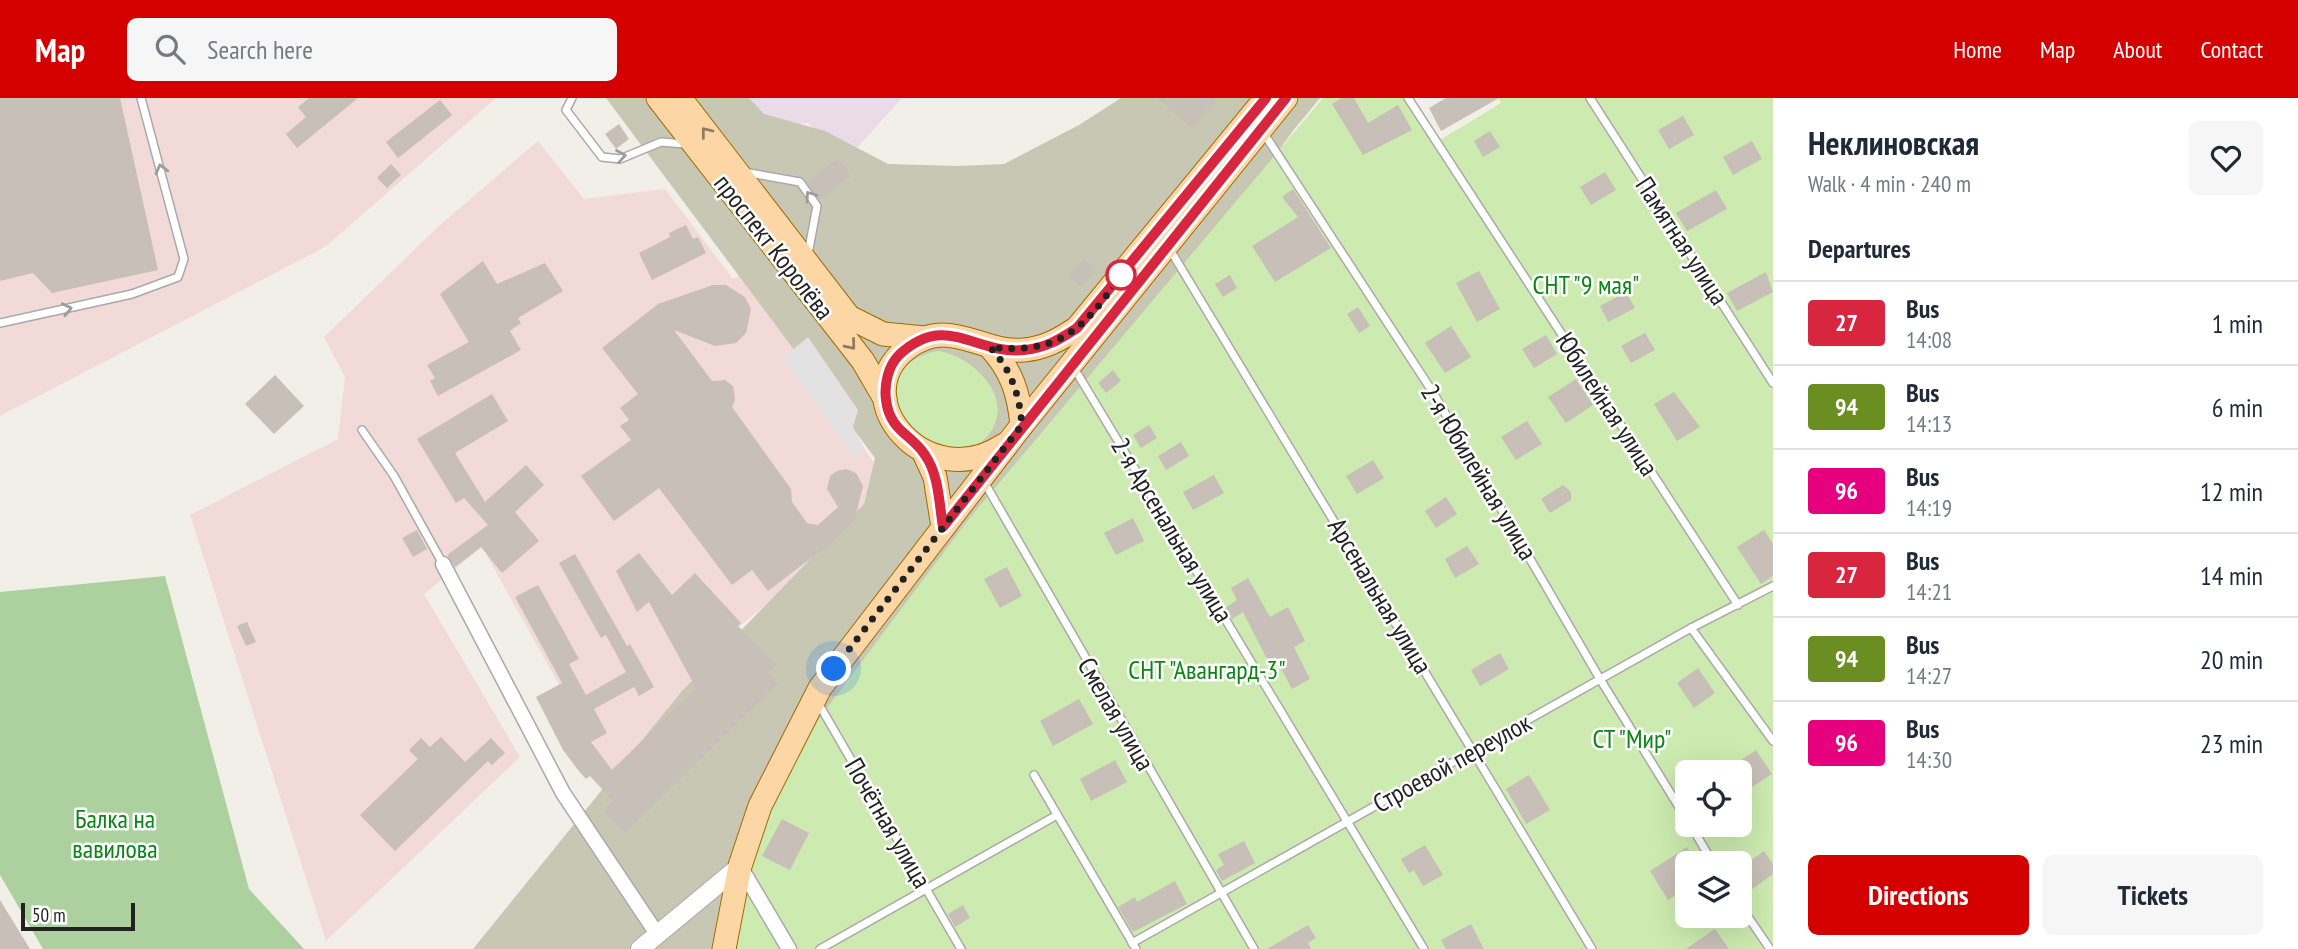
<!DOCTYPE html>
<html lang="en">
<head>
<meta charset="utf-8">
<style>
	:root { --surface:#fff; --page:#f6f6f7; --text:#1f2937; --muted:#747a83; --line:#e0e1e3; --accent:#d40000 }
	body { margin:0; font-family:"PT Sans Narrow",sans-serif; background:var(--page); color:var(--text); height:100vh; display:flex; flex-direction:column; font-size:26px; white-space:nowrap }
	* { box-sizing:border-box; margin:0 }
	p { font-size:23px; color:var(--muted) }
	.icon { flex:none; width:38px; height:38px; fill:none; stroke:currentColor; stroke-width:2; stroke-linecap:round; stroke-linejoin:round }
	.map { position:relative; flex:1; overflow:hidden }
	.sheet { display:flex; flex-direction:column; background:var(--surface); width:525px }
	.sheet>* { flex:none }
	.badge { padding:0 14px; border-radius:5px; font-size:24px; line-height:46px }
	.buttons { position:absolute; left:1675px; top:662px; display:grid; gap:14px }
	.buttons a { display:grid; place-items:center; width:77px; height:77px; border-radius:10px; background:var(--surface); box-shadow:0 7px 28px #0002; font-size:35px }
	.scale { position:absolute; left:21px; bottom:18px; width:114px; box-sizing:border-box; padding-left:7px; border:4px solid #222; border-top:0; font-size:19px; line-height:24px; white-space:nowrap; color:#222; -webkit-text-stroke:5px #fff; paint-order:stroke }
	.you { position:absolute; width:35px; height:35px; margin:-18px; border:5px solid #fff; border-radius:50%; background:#1a73e8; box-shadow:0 0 0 10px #1a73e833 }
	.map>.badge { position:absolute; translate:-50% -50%; box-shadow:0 0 0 4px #fff }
	h2 { padding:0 35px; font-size:26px; line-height:63px }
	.round { display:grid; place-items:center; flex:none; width:74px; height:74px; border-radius:10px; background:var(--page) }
	.head { display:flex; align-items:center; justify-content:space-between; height:119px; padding:0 35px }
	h1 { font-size:33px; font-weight:800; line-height:52px }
	.button { display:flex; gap:14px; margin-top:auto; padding:14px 35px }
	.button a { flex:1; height:80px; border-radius:10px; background:var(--accent); color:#fff; font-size:28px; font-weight:800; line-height:80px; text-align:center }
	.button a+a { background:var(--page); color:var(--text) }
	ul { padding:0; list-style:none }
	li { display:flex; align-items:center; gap:21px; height:84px; padding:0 35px; border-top:2px solid var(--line) }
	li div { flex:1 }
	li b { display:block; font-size:26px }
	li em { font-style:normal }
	li .badge { min-width:77px; font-weight:700; text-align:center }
	header { display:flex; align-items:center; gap:42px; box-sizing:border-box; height:98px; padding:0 35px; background:var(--accent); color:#fff }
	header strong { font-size:33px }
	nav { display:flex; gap:38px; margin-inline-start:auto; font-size:24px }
	.search { width:490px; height:63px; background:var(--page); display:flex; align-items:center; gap:18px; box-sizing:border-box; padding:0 24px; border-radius:10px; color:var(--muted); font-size:26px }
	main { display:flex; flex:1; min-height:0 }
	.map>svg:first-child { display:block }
</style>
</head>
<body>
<header>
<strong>Map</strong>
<div class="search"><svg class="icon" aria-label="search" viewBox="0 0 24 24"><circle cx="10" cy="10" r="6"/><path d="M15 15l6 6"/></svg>Search here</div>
<nav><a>Home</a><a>Map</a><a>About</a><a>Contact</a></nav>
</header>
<main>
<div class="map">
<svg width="1773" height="851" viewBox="0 0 1773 851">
	<rect width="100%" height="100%" fill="#f2efe9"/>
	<g fill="#f2dad9">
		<path d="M0 0H496L325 149 0 318Z"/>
		<path d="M538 43 584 101 665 91 733 181 755 172 865 352 898 399 736 531 630 713 482 449 424 496 520 659 326 843 190 417 338 341 345 279 324 239 439 128Z"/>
	</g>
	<path fill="#ebdbe8" d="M704 0H902L844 64 808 25 778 28Z"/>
	<path fill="#c7c7b4" d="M606 0H749L764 16 825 33 888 66 959 68 1004 66 1079 27 1121 0H1320L1292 34 1122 273 753 851H473L682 593 864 406 875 360Z"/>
	<g fill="#cdebb0" fill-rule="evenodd">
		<path d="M1323 0H1404L1435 45 1501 5 1498 0H1773V851H737L742 802 763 725 812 630 968 422ZM1687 674H1740V726H1687ZM1687 765H1740V817H1687Z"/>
		<path d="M936 253C969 255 1014 297 992 332 950 399 836 278 936 253Z"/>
	</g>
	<path fill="#add19e" d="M165 478 249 791 304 851H43L0 777V494Z"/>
	<path fill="#e2e2e2" d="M808 239 858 312 853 329 865 352 854 360 783 260Z"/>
	<g fill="#c7bfb8">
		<path d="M0 0H120L158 172 52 195 33 175 0 183Z"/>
		<path d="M309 0H358L297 50 286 36 306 19 298 9Z"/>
		<path d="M1157 0H1217L1192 30Z"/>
		<path d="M1342 0H1354L1368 25 1398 7 1412 32 1363 57 1332 6Z"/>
		<path d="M1446 0H1499L1441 33 1429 10Z"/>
		<path d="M440 2 452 17 398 60 386 44Z"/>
		<path d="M1683 18 1694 37 1669 51 1658 32Z"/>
		<path d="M619 26 629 41 616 51 605 36Z"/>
		<path d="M1490 33 1500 49 1483 59 1474 43Z"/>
		<path d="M1752 43 1762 61 1733 77 1723 59Z"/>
		<path d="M838 61 851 78 820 101 807 84Z"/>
		<path d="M391 66 401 77 387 90 377 80Z"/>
		<path d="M1605 74 1616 92 1591 107 1580 89Z"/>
		<path d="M1293 91 1331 150 1275 184 1252 148 1298 119 1282 99Z"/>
		<path d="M1716 92 1727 111 1687 133 1676 115Z"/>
		<path d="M686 127 693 141 698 139 706 155 652 182 639 155 670 139 669 135Z"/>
		<path d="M1084 161 1096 171 1081 189 1069 179Z"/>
		<path d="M483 163 497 186 545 165 563 193 518 220 521 225 510 233 521 252 438 298 430 283 435 280 427 267 469 244 440 196Z"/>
		<path d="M1479 173 1500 211 1477 224 1456 185Z"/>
		<path d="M1766 174 1773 194 1737 213 1727 195Z"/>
		<path d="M1230 177 1237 190 1223 199 1215 186Z"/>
		<path d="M713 187H726L745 199 751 211 746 235 736 245 715 248 674 232 712 283 725 282 733 288 735 302 732 309 791 391 792 404 807 425 818 427 838 409 827 391 830 378 837 373 846 371 856 375 863 388 855 420 831 445 768 493 752 472 732 487 659 390 614 423 581 378 631 342 620 328 629 322 620 310 638 296 602 250 658 206Z"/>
		<path d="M1626 194 1635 210 1608 224 1600 208Z"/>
		<path d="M1358 209 1370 228 1359 235 1347 216Z"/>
		<path d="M1451 228 1471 259 1445 275 1425 245Z"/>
		<path d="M1645 235 1655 252 1631 265 1621 248Z"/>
		<path d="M1546 237 1557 256 1534 270 1522 251Z"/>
		<path d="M1113 272 1121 283 1106 295 1098 285Z"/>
		<path d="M275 277 304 308 274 336 245 306Z"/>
		<path d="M1576 281 1593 307 1566 325 1548 299Z"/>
		<path d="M1674 294 1700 329 1677 343 1654 306Z"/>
		<path d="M492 296 508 323 455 355 485 404 526 367 544 387 515 414 539 443 502 475 481 449 455 469 447 457 488 427 464 400 456 405 417 341Z"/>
		<path d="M1527 323 1542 346 1516 362 1501 339Z"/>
		<path d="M1149 327 1157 340 1141 350 1133 337Z"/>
		<path d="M1181 344 1189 358 1166 372 1158 358Z"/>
		<path d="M1373 362 1384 380 1357 396 1346 378Z"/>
		<path d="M1214 377 1224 395 1193 412 1183 394Z"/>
		<path d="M1563 387 1571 394V402L1550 415 1541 401Z"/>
		<path d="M1446 399 1457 416 1436 430 1425 413Z"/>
		<path d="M1133 420 1144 443 1116 457 1104 435Z"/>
		<path d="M417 432 427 451 413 459 402 440Z"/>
		<path d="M1764 432 1773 446V478L1761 486 1737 449Z"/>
		<path d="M1467 448 1479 466 1455 480 1445 461Z"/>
		<path d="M639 455 672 497 695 475 741 525 738 528 776 567 768 575 778 585 625 735 603 712 613 703 590 678 586 681 578 672 563 652 536 599 562 585 515 499 538 487 579 561 569 566 586 597 626 574 606 537 601 540 559 465 575 456 627 548 630 546 654 589 639 598 634 589 594 611 607 635 591 644 612 672 696 590 649 504 637 514 616 473Z"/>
		<path d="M1007 469 1022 498 1000 510 984 481Z"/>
		<path d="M1248 480 1270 519 1288 509 1305 543 1294 549 1310 581 1292 591 1275 559 1268 563 1243 514 1232 521 1225 510 1237 502 1231 490Z"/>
		<path d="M247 524 256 544 246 548 237 528Z"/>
		<path d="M1500 555 1509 571 1480 588 1471 572Z"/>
		<path d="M1698 570 1715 595 1694 610 1677 585Z"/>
		<path d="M1079 601 1093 626 1053 648 1040 623Z"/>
		<path d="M441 639 465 664 491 640 505 655 492 667 488 663 395 753 360 717 418 661 409 652 421 640 430 649Z"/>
		<path d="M1756 652 1772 676 1747 692 1740 681V674H1735L1732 668Z"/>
		<path d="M1115 662 1127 684 1091 703 1080 681Z"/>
		<path d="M1529 677 1550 712 1526 726 1506 691Z"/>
		<path d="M782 721 809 735 790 772 762 758Z"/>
		<path d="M1244 743 1255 765 1222 783 1216 772 1224 767 1218 756Z"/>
		<path d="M1425 747 1443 777 1423 788 1414 772 1409 775 1401 761Z"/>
		<path d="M1687 749 1697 765H1687V790L1668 802 1650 773Z"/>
		<path d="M1764 753 1773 766V776L1748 794 1740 783V770Z"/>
		<path d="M1175 783 1187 806 1133 834 1118 809 1135 799 1137 804Z"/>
		<path d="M0 802 30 851H0Z"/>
		<path d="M963 807 970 820 955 829 948 816Z"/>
		<path d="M1471 826 1484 851H1446L1441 842Z"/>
		<path d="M1308 827 1316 840 1308 845 1311 851H1267Z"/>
		<path d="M1715 831 1729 851H1686Z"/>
	</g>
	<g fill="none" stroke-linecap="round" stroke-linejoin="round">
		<g stroke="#a9a9a9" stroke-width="10">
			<g id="service">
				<path d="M572 0 566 12 602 59 620 61 661 44 685 46"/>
				<path d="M1408 0 1738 507"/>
				<path d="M1590 0 1773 285"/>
				<path d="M1263 34 1434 296 1600 581 1687 722"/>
				<path d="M744 74 800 84 817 108 808 156"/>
				<path d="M1169 150 1592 851"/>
				<path d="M0 225 132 196 178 179 184 161 141 0"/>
				<path d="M1074 270 1424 851"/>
				<path d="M362 332 394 378 443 466"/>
				<path d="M983 382 1254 851"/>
				<path d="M1691 530 1773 643"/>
				<path d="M817 603 961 851"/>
				<path d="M1034 677 1136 851"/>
				<path d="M1690 726 1713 765"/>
				<path d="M1740 807 1770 851"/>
				<path d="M1132 845 1691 530 1773 488"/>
				<path d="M820 851 1057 717"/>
			</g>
		</g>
		<g stroke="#a9a9a9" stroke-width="17">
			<g id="minor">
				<path d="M443 466 563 695 657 836"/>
				<path d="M740 768 789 851"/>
			</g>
		</g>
		<g stroke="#a9a9a9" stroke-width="20">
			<path id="tertiary" d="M640 851 740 768"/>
		</g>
		<g stroke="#a06b00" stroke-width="25">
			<g id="primary">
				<path d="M658 0 863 263 885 301"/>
				<path d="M680 0 849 219 883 236 925 240"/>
				<path d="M990 249C1012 273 1019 296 1022 327"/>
				<path d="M1004 347C927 398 844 301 906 251 949 217 980 256 1024 252 1045 250 1059 242 1077 230L1266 0"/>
				<path d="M924 355 935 379 943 429"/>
				<path d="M724 851 740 768 760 708 820 590 1022 327 1286 0"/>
			</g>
		</g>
		<use href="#service" stroke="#fff" stroke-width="7"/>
		<use href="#minor" stroke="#fff" stroke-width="14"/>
		<use href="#tertiary" stroke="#fff" stroke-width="18"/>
		<use href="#primary" stroke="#fcd6a4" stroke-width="23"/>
	</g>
	<defs><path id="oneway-chevron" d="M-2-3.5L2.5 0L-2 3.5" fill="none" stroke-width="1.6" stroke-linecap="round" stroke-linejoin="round" transform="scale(1.75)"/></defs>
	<g stroke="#8f7c63">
		<use href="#oneway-chevron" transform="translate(706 34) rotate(-128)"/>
		<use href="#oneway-chevron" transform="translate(851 247) rotate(51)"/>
	</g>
	<g stroke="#9c9c9c">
		<use href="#oneway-chevron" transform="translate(621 58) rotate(-10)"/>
		<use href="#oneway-chevron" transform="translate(161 71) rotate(-105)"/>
		<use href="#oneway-chevron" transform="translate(810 98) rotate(-126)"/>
		<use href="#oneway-chevron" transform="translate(67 211) rotate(-12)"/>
	</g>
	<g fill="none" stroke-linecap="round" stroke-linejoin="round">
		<g stroke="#fff" stroke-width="16">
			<path id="line" d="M1266 0 1077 230C1059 242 1045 250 1024 252 974 257 947 213 899 257 888 268 884 287 886 302 890 334 912 336 925 357 939 377 939 405 943 429L1286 0"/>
		</g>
		<use href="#line" stroke="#d7263d" stroke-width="10"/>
		<path stroke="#222" stroke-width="7" stroke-dasharray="0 12.6" d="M834 571 1022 327C1019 296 1012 273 990 249 1058 257 1084 232 1121 177"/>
	</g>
	<circle fill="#fff" stroke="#d7263d" stroke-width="3.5" cx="1121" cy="177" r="14"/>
	<g text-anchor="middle" stroke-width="5" stroke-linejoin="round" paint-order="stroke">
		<g font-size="26" fill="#222" stroke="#fff">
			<text transform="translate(1682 143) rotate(57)" y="9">Памятная улица</text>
			<text transform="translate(774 149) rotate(52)" y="9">проспект Королёва</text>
			<text transform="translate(1607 306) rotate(57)" y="9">Юбилейная улица</text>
			<text transform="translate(1479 374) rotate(59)" y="9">2-я Юбилейная улица</text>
			<text transform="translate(1172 432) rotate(59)" y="9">2-я Арсенальная улица</text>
			<text transform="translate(1380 498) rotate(59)" y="9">Арсенальная улица</text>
			<text transform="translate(1116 616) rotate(60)" y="9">Смелая улица</text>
			<text transform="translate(1452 665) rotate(-29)" y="9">Строевой переулок</text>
			<text transform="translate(888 725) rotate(60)" y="9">Почётная улица</text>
		</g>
		<g font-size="26" fill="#0c8416" stroke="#fff">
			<text x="1586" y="196">СНТ "9 мая"</text>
			<text x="1207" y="581">СНТ "Авангард-3"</text>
			<text x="1632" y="650">СТ "Мир"</text>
			<text x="115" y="730">Балка на<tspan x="115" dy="30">вавилова</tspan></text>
		</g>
	</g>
</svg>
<div class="buttons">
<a><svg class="icon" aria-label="locate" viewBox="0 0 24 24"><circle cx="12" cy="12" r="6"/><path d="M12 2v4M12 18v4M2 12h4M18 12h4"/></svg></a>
<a><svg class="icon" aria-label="layers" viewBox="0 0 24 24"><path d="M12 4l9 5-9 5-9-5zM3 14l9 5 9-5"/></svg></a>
</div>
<div class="scale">50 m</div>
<div class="you" style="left:834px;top:571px"></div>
</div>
<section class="sheet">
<div class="head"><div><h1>Неклиновская</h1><p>Walk · 4 min · 240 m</p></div><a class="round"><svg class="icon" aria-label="heart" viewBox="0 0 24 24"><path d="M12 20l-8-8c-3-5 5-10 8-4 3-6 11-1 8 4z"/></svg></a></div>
<h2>Departures</h2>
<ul>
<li><span class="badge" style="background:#d7263d;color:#fff">27</span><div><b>Bus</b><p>14:08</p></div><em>1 min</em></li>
<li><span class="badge" style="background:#6b8e23;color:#fff">94</span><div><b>Bus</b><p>14:13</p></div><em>6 min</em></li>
<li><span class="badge" style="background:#e6007e;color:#fff">96</span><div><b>Bus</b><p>14:19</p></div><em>12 min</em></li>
<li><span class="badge" style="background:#d7263d;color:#fff">27</span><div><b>Bus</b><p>14:21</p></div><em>14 min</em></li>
<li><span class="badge" style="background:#6b8e23;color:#fff">94</span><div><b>Bus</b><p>14:27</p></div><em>20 min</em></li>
<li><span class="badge" style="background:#e6007e;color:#fff">96</span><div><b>Bus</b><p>14:30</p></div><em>23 min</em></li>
</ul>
<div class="button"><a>Directions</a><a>Tickets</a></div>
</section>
</main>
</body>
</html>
